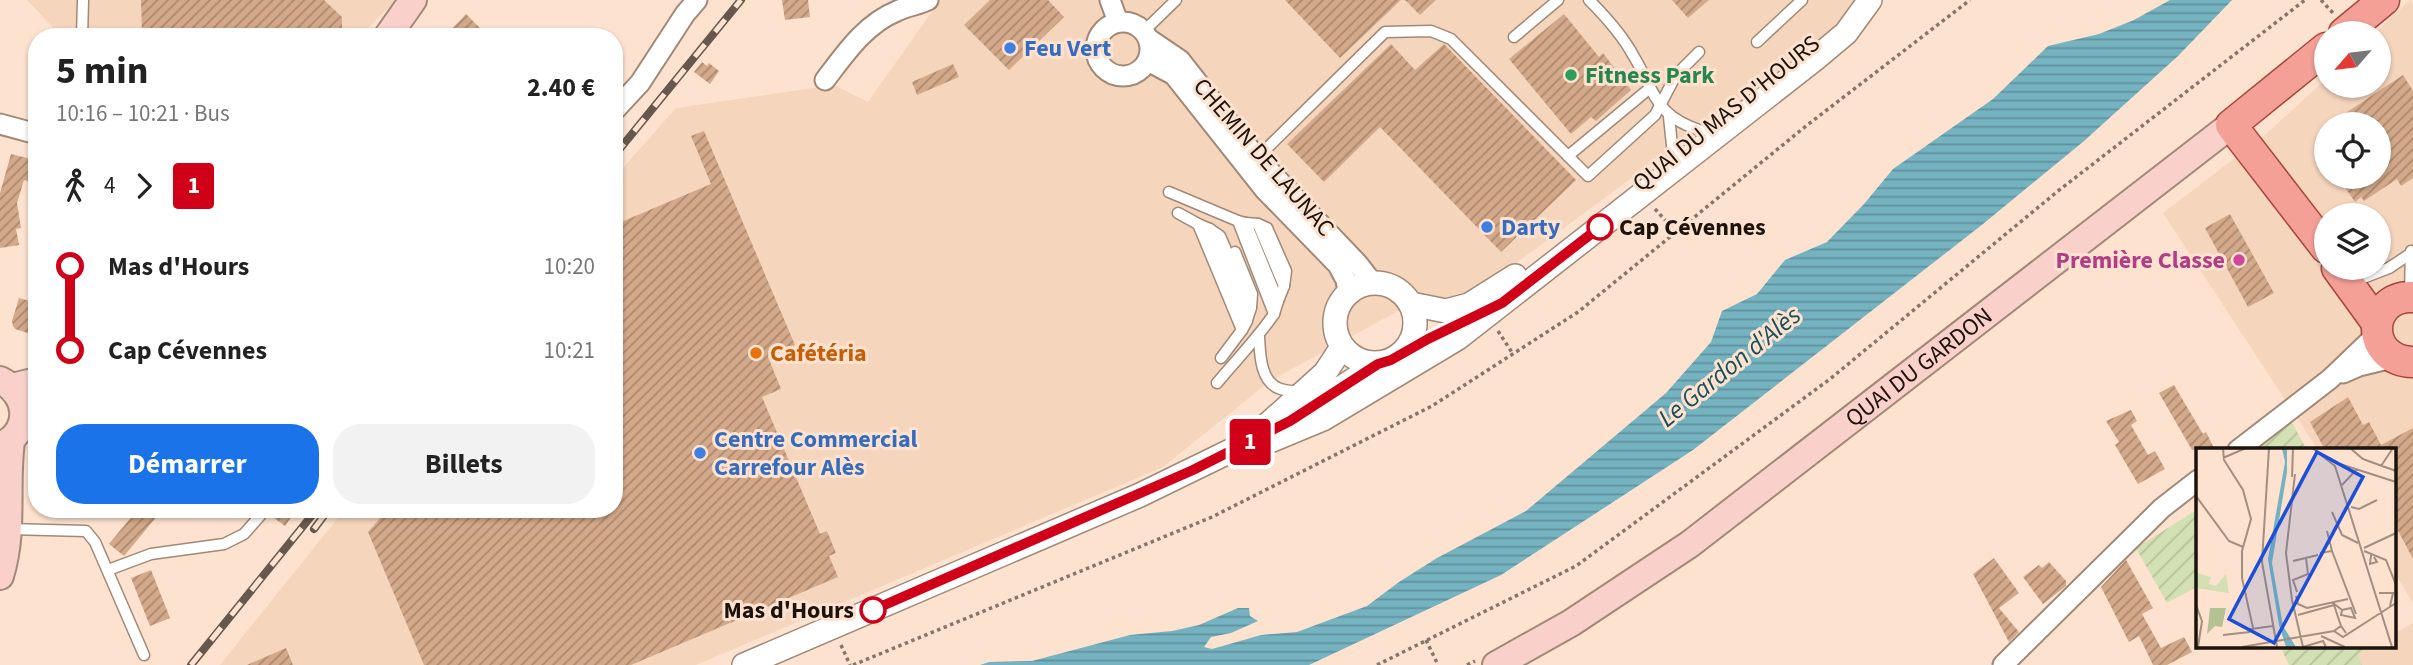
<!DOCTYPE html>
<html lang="fr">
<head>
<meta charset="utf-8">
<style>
	:root { --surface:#fff; --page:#f2f2f2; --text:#222; --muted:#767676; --accent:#1a73e8 }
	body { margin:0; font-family:"Source Sans 3",sans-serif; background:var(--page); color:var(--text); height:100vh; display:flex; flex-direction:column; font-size:26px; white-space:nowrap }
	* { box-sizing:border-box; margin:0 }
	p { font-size:23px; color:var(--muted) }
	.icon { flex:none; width:38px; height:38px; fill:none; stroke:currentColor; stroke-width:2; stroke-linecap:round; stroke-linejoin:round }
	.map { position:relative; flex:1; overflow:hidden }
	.sheet { position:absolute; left:28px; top:28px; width:595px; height:490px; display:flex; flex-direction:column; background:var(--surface); border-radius:28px; box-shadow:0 2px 5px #0004 }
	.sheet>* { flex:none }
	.badge { padding:0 14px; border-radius:5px; font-size:24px; line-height:46px }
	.needle { width:46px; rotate:242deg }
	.tools { position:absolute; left:2314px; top:21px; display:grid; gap:14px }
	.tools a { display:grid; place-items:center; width:77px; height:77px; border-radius:50%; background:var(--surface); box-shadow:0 2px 5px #0004; font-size:35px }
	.map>.badge { position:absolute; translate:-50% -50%; box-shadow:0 0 0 4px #fff }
	.legs { display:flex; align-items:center; gap:10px; height:77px; padding:0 28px; font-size:23px }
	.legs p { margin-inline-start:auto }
	.overview { display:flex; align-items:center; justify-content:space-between; height:119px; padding:0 28px }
	h1 { font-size:38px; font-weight:700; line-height:52px }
	.cta { display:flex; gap:14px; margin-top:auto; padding:14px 28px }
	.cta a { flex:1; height:80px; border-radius:28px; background:var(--accent); color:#fff; font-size:28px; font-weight:700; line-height:80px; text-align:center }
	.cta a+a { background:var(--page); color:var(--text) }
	ul { padding:0 28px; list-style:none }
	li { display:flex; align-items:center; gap:24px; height:84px; font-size:26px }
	li i { display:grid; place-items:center; width:10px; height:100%; margin:0 9px; background:currentColor }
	li i::after { content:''; width:18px; height:18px; margin:-9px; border:5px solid; border-radius:50%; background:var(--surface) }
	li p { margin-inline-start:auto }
	li:first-child i { background:linear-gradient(#0000 50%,currentColor 0) }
	li:last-child i { background:linear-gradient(currentColor 50%,#0000 0) }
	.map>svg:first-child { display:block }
</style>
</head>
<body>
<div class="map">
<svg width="2413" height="665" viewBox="0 0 2413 665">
	<defs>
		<pattern id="garden-furrows" width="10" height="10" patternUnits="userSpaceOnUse" patternTransform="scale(1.75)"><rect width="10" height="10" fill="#d3e0b3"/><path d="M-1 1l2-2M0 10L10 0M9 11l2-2" fill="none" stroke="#b5bf99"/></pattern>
		<pattern id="water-rules" width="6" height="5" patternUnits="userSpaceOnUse" patternTransform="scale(1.75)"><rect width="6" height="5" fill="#76b3c1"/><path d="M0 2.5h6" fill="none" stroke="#60909b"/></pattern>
		<pattern id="building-hatch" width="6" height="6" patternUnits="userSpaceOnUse" patternTransform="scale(1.75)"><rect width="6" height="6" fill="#d3a98a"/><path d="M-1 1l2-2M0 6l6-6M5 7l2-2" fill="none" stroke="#aa886f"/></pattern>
	</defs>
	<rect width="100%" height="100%" fill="#fde2cf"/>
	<g fill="#f6d5bd" fill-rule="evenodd">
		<path d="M27 0H396L359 37H62Z"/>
		<path d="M940 0H1873L1465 301 1411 304 1270 381 1163 467 696 665H220L345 509H614V178L676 108 834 85 868 102Z"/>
		<path d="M2410 0 2413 4V603L2394 572V450H2318L2163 213 2265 135 2326 79V86H2378V33H2375ZM2326 124H2378V177H2326ZM2326 215H2378V268H2326Z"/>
		<path d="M2413 623V665H2362L2357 654 2372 646H2394V634Z"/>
	</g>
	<g fill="url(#garden-furrows)">
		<path d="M2290 419 2307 450H2252Z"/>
		<path d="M2198 509V586L2167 603 2136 548Z"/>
		<path d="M2280 646H2372L2358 654 2362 665H2289Z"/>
	</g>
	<path fill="url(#water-rules)" d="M2170 0H2232L2178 56 2084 141 1983 224 1693 450 1501 575 1309 665H980L989 662 1032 661 1130 635 1172 631 1199 625 1238 608H1249L1250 616 1258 621 1231 633 1211 637 1204 647 1212 649 1261 635 1297 632 1367 606 1399 582 1437 558 1526 511 1666 393 1711 342 1722 311 1757 294 1785 260 1827 242 1864 204 1893 169 1993 99 2048 46 2099 34 2134 20Z"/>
	<g fill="url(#building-hatch)">
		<path d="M141 0H324L342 17V37H142Z"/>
		<path d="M782 0H808L810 17 785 20Z"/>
		<path d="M990 0H1048L1064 17 1009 70 964 25Z"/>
		<path d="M1285 0H1401L1340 58Z"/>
		<path d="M1405 0H1436L1420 15Z"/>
		<path d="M1672 0H1709L1688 18Z"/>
		<path d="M466 14 489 37H444Z"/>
		<path d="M1564 14 1599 57 1603 53 1631 90 1596 121 1591 117 1571 134 1509 59Z"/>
		<path d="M1391 44 1415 70 1444 44 1576 180 1501 252 1380 127 1324 182 1287 144Z"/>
		<path d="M702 62 707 66 709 63 719 71 710 84 694 72Z"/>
		<path d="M953 64 959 77 917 95 912 82Z"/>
		<path d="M2403 75 2413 91V178L2401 186 2397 179 2364 201 2361 197 2355 202 2338 177H2378V124H2329Z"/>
		<path d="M704 131 795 345 768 357 781 389 762 397 820 534 827 531 836 553 829 556 838 577 631 665H424L368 532 388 509H614V225L711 184 691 136Z"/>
		<path d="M11 154 31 159V162L37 164V184L24 180 17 203 21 228 16 229 19 245 0 248V193Z"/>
		<path d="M2230 214 2274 293 2248 307 2205 228Z"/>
		<path d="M19 298 37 303V336L15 329 13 326 12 321Z"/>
		<path d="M2174 385 2203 434 2206 432 2215 450H2192L2159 393Z"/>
		<path d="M2348 397 2363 425 2369 422 2381 445 2413 428V559L2394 523V450H2325L2310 422Z"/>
		<path d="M2131 410 2137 421 2131 425 2148 455 2155 451 2165 469 2138 484 2115 445 2119 442 2106 421Z"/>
		<path d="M138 509H163L124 556 109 544Z"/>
		<path d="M281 509H297L285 526 274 518Z"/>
		<path d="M1994 558 2019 593 1999 608 2019 632 2009 642 1973 574Z"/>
		<path d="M2126 560 2153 608 2142 614 2161 648 2184 637 2192 652 2167 665H2153L2139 636 2129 642 2101 587Z"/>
		<path d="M2049 562 2066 581V586L2043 604 2023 577 2039 565 2042 568Z"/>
		<path d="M151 570 170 618 150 626 131 578Z"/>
		<path d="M286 648 293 665H247Z"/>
	</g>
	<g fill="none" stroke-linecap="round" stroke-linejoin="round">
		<g stroke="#a18977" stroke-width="13">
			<g id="service">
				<path d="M1589 0C1605 16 1622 35 1633 55 1656 93 1654 116 1702 131"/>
				<path d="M1144 31 1176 0"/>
				<path d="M82 37 83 0"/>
				<path d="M1514 37 1558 0"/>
				<path d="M1757 42 1802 0"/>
				<path d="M1669 117 1673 155"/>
				<path d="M1568 156 1650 88"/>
				<path d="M1257 158 1385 32 1431 31 1451 39 1588 176 1655 115 1676 75 1699 52"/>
				<path d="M1169 192 1238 221 1274 314C1257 339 1236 360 1217 383"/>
				<path d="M1178 213 1198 224 1242 330 1221 358"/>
				<path d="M1238 221 1246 223 1278 301 1274 314"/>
				<path d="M1246 223 1258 224 1284 286 1278 301"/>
				<path d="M1198 224 1210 229 1247 321 1242 330"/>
				<path d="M1258 224 1267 228 1286 271 1284 286"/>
				<path d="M1210 229 1220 236 1251 308 1247 320"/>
				<path d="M1235 252 1252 294 1251 307"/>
				<path d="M2363 278 2389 268 2413 252"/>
				<path d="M2410 293 2411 251"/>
				<path d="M1259 337C1260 353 1260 380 1278 388 1284 391 1293 391 1300 392"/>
				<path d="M8 529 86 531 95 542 144 655"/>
				<path d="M108 570 151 554 224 544 244 534 266 509"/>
			</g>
		</g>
		<g stroke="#a18977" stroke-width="23">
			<g id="minor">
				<path d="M1110 0 1118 22"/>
				<circle cx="1123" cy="49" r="27"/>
				<path d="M1149 39 1180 60 1257 158 1358 264 1372 282"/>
				<path d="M1148 61 1174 75 1265 190 1338 265 1346 280 1348 292"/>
				<path d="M825 80C845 54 865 24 897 11 907 6 918 5 928 0"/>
				<path d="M614 111 640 83 685 14 697 0"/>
				<path d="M0 124 37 134"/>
				<path d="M2343 373 2359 366 2392 358"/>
				<path d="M2238 450 2330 379 2377 334"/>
				<path d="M2003 665 2162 508 2198 480"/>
			</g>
		</g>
		<g stroke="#a18977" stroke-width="26">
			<g id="tertiary">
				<circle cx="1375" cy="323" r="40"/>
				<path d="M1411 304 1446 311 1469 305 1515 276"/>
				<path d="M1290 421 1378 364"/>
				<path d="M1247 443 1270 441 1323 419 1458 338 1815 59 1846 33 1870 0"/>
				<path d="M1247 443 1325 373 1342 347"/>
				<path d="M744 665 1140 495 1259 437"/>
			</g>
		</g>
		<g stroke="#a18977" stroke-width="30">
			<g id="secondary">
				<path d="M387 37 413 0"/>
				<path d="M0 380C30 395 32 432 0 446"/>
				<path d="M12 387 37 381"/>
				<path d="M0 576C14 531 5 486 11 441"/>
				<path id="s1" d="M1496 665 1571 623 1690 544 2231 125"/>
			</g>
		</g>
		<g stroke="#a54639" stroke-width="33">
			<g id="primary">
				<path d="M2344 33 2384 0"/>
				<path d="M2326 48 2231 125 2326 248"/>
				<path d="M2337 268 2377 323"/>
				<path d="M2413 297C2366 295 2364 361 2413 362"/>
			</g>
		</g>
		<g stroke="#867569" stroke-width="3.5" stroke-dasharray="3.5 3.5" stroke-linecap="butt">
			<path d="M2321 0 2333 13"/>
			<path d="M1655 209 1676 232"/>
			<path d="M1498 331 1513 354"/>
			<path d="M1426 640 1438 665"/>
			<path d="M841 645 850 665"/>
			<path d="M853 665 1212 517 1432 406 1578 312 1806 126 1970 0"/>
			<path d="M1377 665 1576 566 1830 379 2058 191 2305 0"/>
			<path d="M1467 665 1475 661"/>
		</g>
		<use href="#service" stroke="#fff" stroke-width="10"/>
		<use href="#minor" stroke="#fff" stroke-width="19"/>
		<use href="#tertiary" stroke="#fff" stroke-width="23"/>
		<use href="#secondary" stroke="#fad0cb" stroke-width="26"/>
		<use href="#primary" stroke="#f5a097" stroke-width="30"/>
		<g stroke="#66584d" stroke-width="8">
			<g id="rail">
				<path d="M614 156 741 0"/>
				<path d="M314 529 329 509"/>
				<path d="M191 665 317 509"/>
			</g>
		</g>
		<use href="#rail" stroke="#fde2cf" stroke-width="5" stroke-dasharray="16" stroke-linecap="butt"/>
	</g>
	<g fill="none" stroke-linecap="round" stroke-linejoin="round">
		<g stroke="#fff" stroke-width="16">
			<path id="line-1" d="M873 610 1193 470 1290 421 1378 364 1391 360 1428 339 1502 303 1600 227"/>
		</g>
		<use href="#line-1" stroke="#d10019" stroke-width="10"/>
	</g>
	<g fill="#3f7fe0" stroke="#fde2cf" stroke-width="2.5">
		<circle cx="1010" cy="48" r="7"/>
		<circle cx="1487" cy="227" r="7"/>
		<circle cx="700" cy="453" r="7"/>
	</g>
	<circle fill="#2e9e5b" stroke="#fde2cf" stroke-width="2.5" cx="1571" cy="75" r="7"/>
	<g fill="#fff" stroke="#d10019" stroke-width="3.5">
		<circle cx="1600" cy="227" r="12"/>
		<circle cx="873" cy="610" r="12"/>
	</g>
	<circle fill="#d1479c" stroke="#fde2cf" stroke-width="2.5" cx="2239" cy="260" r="7"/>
	<circle fill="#e8710a" stroke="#fde2cf" stroke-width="2.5" cx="756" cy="353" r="7"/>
	<g text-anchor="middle" stroke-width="6" stroke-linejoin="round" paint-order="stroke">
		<g font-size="24" font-weight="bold" fill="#366cbe" stroke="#fde2cf" text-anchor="start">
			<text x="1024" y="56">Feu Vert</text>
			<text x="1501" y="235">Darty</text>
			<text x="714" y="447">Centre Commercial<tspan x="714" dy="28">Carrefour Alès</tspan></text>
		</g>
		<g font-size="24" font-weight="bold" fill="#27864d" stroke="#fde2cf" text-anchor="start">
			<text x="1585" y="83">Fitness Park</text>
		</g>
		<g font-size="24" fill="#1c130d" stroke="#fde2cf">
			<text transform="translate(1726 113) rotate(-39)" y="8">QUAI DU MAS D'HOURS</text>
			<text transform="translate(1264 157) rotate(49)" y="8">CHEMIN DE LAUNAC</text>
			<text dy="8" stroke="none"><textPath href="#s1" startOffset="518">QUAI DU GARDON</textPath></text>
		</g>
		<g font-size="24" font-weight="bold" fill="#1c130d" stroke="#fde2cf" text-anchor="start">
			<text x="1619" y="235">Cap Cévennes</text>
			<text x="854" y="618" text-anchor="end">Mas d'Hours</text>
		</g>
		<g font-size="24" font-weight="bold" fill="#b23c85" stroke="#fde2cf" text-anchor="end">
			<text x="2225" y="268">Première Classe</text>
		</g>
		<g font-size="24" font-weight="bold" fill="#c56008" stroke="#fde2cf" text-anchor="start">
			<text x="770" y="361">Cafétéria</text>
		</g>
		<g font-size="26" font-style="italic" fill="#1b505a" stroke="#fde2cf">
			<text transform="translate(1729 366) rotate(-39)" y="9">Le Gardon d'Alès</text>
		</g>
	</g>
	<g transform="translate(2196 448)">
		<rect width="200" height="200" fill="#fde2cf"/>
		<path d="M14 160H30L26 179 19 178 11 186Z" fill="#b4c192"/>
		<path d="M1 125 15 129 13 136 20 138 30 126 33 145 0 140Z" fill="#d3e0b3"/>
		<path d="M86 0 91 2V24L76 115 87 178 100 199H90L83 177 72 111 89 14Z" fill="#76b3c1"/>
		<path fill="none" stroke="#a38f81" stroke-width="2" d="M27 0 28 12 47 42 55 71 46 103V130L57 180M73 0 66 114 81 199M116 0 139 18 196 199M154 0 167 11 200 23M27 10 50 0M141 15 200 34M185 18 197 0M99 26 90 105 96 152 107 199 127 193 130 199M96 29 97 0M146 37 161 21M0 48 33 93 47 99M155 59 163 61 181 52M136 64 146 87 162 95M168 100 200 85M136 103 160 166M168 103 190 112 200 137M124 105 136 103 131 83M175 107 174 116 181 114 178 109M97 113 122 107M101 144 97 132 112 126 110 110M183 145H197L194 158M100 148 102 156 111 160 152 151M137 155 146 162 145 167 159 170 155 160 146 162M0 157 6 173 2 199M102 167 138 157 145 178M57 185 55 181 77 178M150 185 145 178 138 183 147 189 200 155M27 187 54 184M125 188 149 199M46 199 138 183"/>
		<path fill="#1d4ed8" fill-opacity="0.15" stroke="#1d4ed8" stroke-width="3.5" d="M121 4 167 29 78 195 33 171Z"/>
		<rect width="200" height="200" fill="none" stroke="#1c130d" stroke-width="3.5"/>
	</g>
</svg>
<div class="tools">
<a><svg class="needle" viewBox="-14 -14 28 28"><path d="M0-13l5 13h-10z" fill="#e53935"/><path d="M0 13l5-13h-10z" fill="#767676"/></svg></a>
<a><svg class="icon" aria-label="locate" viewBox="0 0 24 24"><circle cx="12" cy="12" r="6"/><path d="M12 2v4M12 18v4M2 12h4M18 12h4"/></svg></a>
<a><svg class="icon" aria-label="layers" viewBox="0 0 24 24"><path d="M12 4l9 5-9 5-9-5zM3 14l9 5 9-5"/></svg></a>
</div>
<b class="badge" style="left:1250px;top:442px;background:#d10019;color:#fff">1</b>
<section class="sheet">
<div class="overview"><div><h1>5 min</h1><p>10:16 – 10:21 · Bus</p></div><b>2.40 €</b></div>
<div class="legs"><svg class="icon" aria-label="walk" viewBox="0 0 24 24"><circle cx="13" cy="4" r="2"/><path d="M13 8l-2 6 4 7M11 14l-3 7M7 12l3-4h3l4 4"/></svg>4<svg class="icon" aria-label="forward" viewBox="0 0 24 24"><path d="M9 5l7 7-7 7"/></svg><b class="badge" style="background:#d10019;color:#fff">1</b></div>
<ul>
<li><i style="color:#d10019"></i><b>Mas d'Hours</b><p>10:20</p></li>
<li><i style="color:#d10019"></i><b>Cap Cévennes</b><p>10:21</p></li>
</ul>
<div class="cta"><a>Démarrer</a><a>Billets</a></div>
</section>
</div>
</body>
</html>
